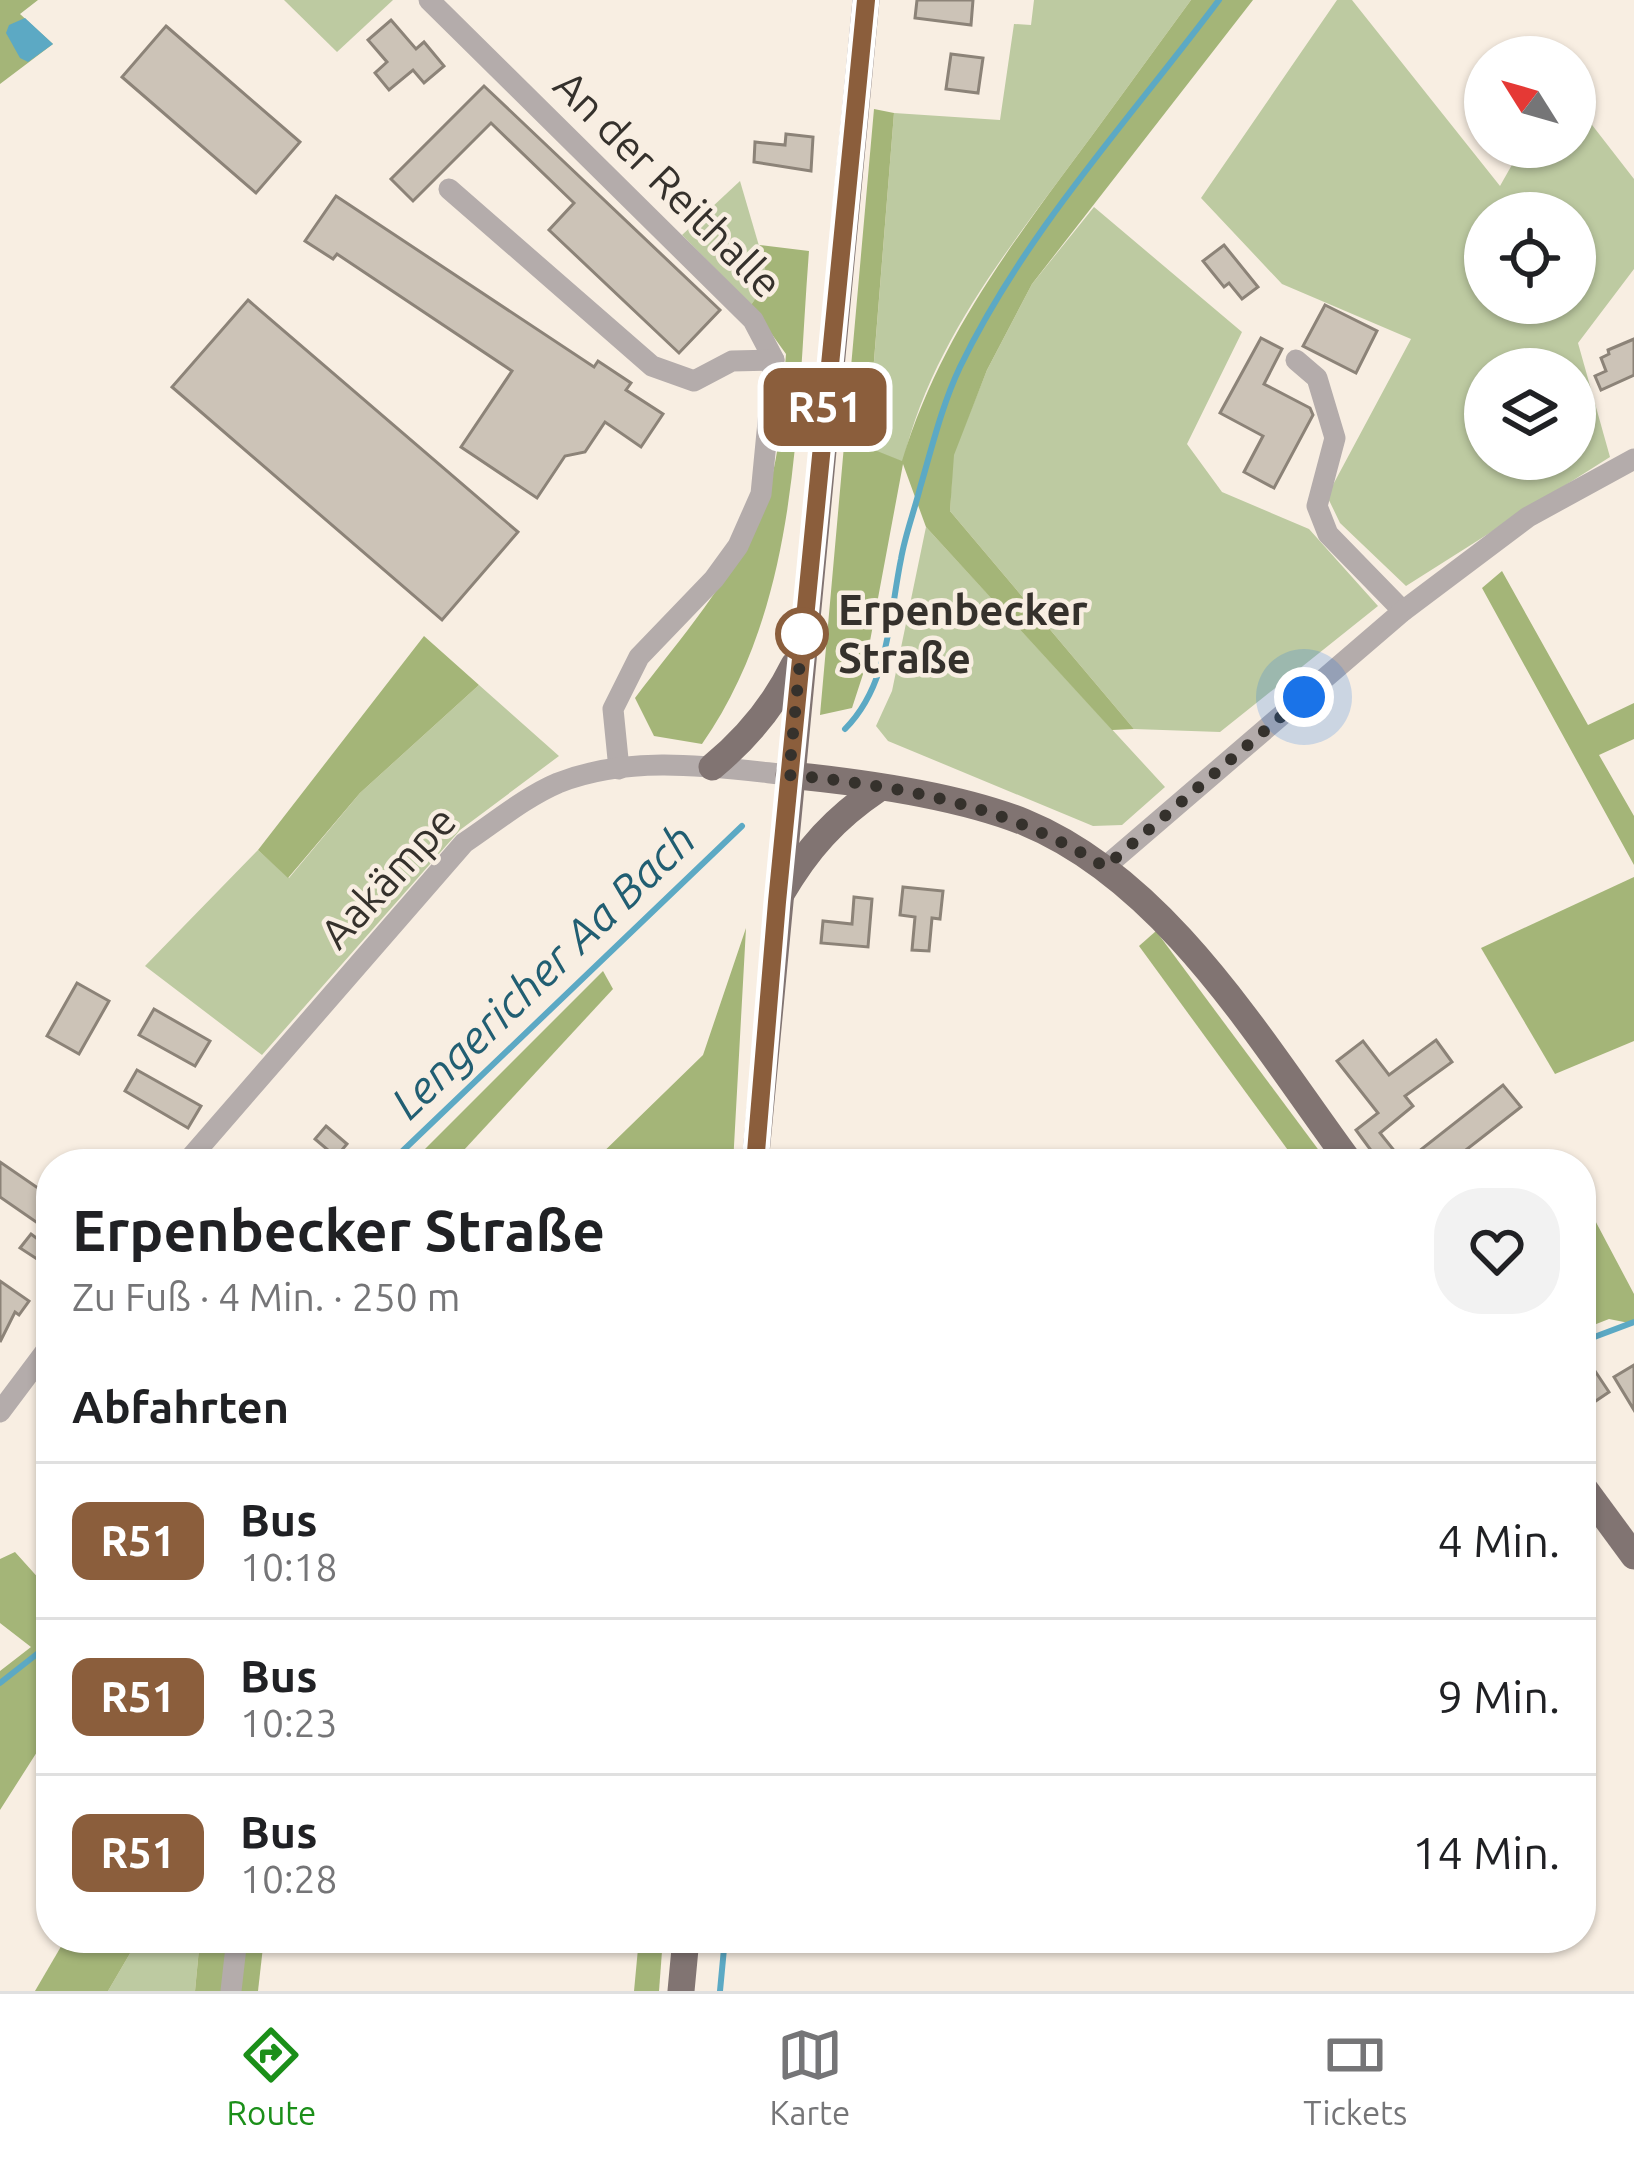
<!DOCTYPE html>
<html lang="de">
<head>
<meta charset="utf-8">
<style>
	:root { --surface:#fff; --page:#f2f2f2; --text:#202124; --muted:#757577; --line:#e0e0e0; --accent:#1b8f19 }
	body { margin:0; font-family:Ubuntu,sans-serif; background:var(--page); color:var(--text); height:100vh; display:flex; flex-direction:column; font-size:45px; white-space:nowrap }
	* { box-sizing:border-box; margin:0 }
	p { font-size:39px; color:var(--muted) }
	.icon { flex:none; width:66px; height:66px; fill:none; stroke:currentColor; stroke-width:2; stroke-linecap:round; stroke-linejoin:round }
	.map { position:relative; flex:1; overflow:hidden }
	.panel { position:absolute; left:36px; top:1149px; width:1560px; height:804px; display:flex; flex-direction:column; background:var(--surface); border-radius:48px; box-shadow:0 3px 9px #0004 }
	.panel>* { flex:none }
	.badge { padding:0 24px; border-radius:18px; font-size:42px; line-height:78px }
	.needle { width:78px; rotate:307deg }
	.fabs { position:absolute; left:1464px; top:36px; display:grid; gap:24px }
	.fabs a { display:grid; place-items:center; width:132px; height:132px; border-radius:50%; background:var(--surface); box-shadow:0 3px 9px #0004; font-size:60px }
	.you { position:absolute; width:60px; height:60px; margin:-30px; border:9px solid #fff; border-radius:50%; background:#1a73e8; box-shadow:0 0 0 18px #1a73e833 }
	.map>.badge { position:absolute; translate:-50% -50%; box-shadow:0 0 0 6px #fff }
	h2 { padding:0 36px; font-size:45px; line-height:108px }
	.round { display:grid; place-items:center; flex:none; width:126px; height:126px; border-radius:48px; background:var(--page) }
	.overview { display:flex; align-items:center; justify-content:space-between; height:204px; padding:0 36px }
	h1 { font-size:57px; font-weight:700; line-height:90px }
	ul { padding:0; list-style:none }
	li { display:flex; align-items:center; gap:36px; height:156px; padding:0 36px; border-top:3px solid var(--line) }
	li div { flex:1 }
	li b { display:block; font-size:45px }
	li em { font-style:normal }
	li .badge { min-width:132px; font-weight:700; text-align:center }
	.tab-bar { display:flex; justify-content:space-around; align-items:center; height:168px; border-top:3px solid var(--line); background:var(--surface); font-size:33px; color:var(--muted) }
	.tab-bar a { display:grid; justify-items:center; gap:6px }
	.tab-bar .current { color:var(--accent) }
	.map>svg:first-child { display:block }
</style>
</head>
<body>
<div class="map">
<svg width="1634" height="1991" viewBox="0 0 1634 1991">
	<rect width="100%" height="100%" fill="#f8eee2"/>
	<g fill="#bdcaa1" fill-rule="evenodd">
		<path d="M284 0H393L337 52Z"/>
		<path d="M1034 0H1191C1147 60 1104 120 1059 180 995 266 928 355 903 462L867 448 894 113 1000 120 1014 24 1031 25Z"/>
		<path d="M1337 0H1352L1500 186 1522 147H1575V103L1634 179V269L1578 343 1610 457 1406 586 1340 523 1327 496 1411 339 1282 284 1201 198ZM1485 213H1575V303H1485ZM1485 369H1575V459H1485Z"/>
		<path d="M740 181 769 280 751 305 682 235Z"/>
		<path d="M1094 207 1242 332 1187 444 1222 492 1309 529 1378 606 1220 732 1134 729 950 511 953 455 987 370 1032 284Z"/>
		<path d="M926 527 1165 787 1122 825 1093 826 888 741 876 726 892 691Z"/>
		<path d="M479 685 559 756 460 830 262 1055 145 966 258 850 289 878 360 793Z"/>
		<path d="M139 1938H200L195 1991H108Z"/>
	</g>
	<g fill="#a4b578">
		<path d="M0 0H38L20 14 53 44 0 84Z"/>
		<path d="M1191 0H1253L1032 284 987 370 954 455 950 511 1134 729 1112 730 926 527 903 464 865 668 852 708 820 715 874 109 894 113 867 447 902 461C935 353 992 271 1059 180 1104 120 1147 60 1191 0Z"/>
		<path d="M759 245 809 251C796 417 801 602 702 744L654 736 635 698C682 636 742 569 767 494 782 449 782 400 786 354L751 305 768 280Z"/>
		<path d="M1502 571 1588 725 1634 703V739L1599 755 1634 816V865L1482 588Z"/>
		<path d="M424 636 479 685 360 793 288 878 258 850Z"/>
		<path d="M1634 877V1041L1555 1074 1481 948Z"/>
		<path d="M746 928 733 1164H591L703 1055Z"/>
		<path d="M1156 931 1329 1164H1298L1139 946Z"/>
		<path d="M603 971 613 989 451 1164H410Z"/>
		<path d="M1589 1209 1634 1294V1324L1609 1319 1581 1330V1213Z"/>
		<path d="M15 1552 51 1592V1730L0 1810V1671L31 1647 0 1623V1559Z"/>
		<path d="M66 1938H139L108 1991H35Z"/>
		<path d="M200 1938H264L258 1991H195Z"/>
		<path d="M639 1938H663L659 1991H634Z"/>
	</g>
	<path fill="#5ca9c4" d="M25 18 53 44 28 62 20 58 6 33 9 25Z"/>
	<g fill="none" stroke-linecap="round" stroke-linejoin="round">
		<g stroke="#5ca9c4" stroke-width="6">
			<path d="M845 729C889 685 889 618 901 559 905 535 914 512 920 488 932 447 942 405 960 367 1025 232 1130 119 1219 0"/>
			<path d="M389 1164 742 826"/>
			<path d="M1581 1342 1634 1322"/>
			<path d="M0 1683 51 1643"/>
			<path d="M720 1991 725 1938"/>
		</g>
	</g>
	<g fill="#ccc3b7" stroke="#8c8378" stroke-width="3">
		<path d="M917 0H973L971 25 915 18Z"/>
		<path d="M391 20 416 49 424 42 444 66 424 83 413 70 389 90 375 73 387 62 368 40Z"/>
		<path d="M166 26 300 142 256 193 122 77Z"/>
		<path d="M951 54 983 58 978 93 946 89Z"/>
		<path d="M484 86 720 310 679 353 549 230 574 203 491 123 413 201 391 179Z"/>
		<path d="M786 134 813 137 811 171 754 162 755 142 785 145Z"/>
		<path d="M336 196 594 367 598 361 631 383 626 390 663 414 641 447 605 422 585 452 565 456 537 498 461 447 512 371 337 254 333 259 305 241Z"/>
		<path d="M1224 245 1258 287 1242 299 1229 283 1224 287 1203 261Z"/>
		<path d="M248 300 518 532 442 620 172 387Z"/>
		<path d="M1325 305 1377 331 1356 373 1303 346Z"/>
		<path d="M1261 338 1282 349 1264 384 1310 408 1313 415 1274 488 1244 472 1263 436 1220 413Z"/>
		<path d="M1634 339V375L1601 390 1595 376 1606 371 1601 358 1609 354 1608 350Z"/>
		<path d="M903 887 943 891 940 919 932 918 929 951 912 950 915 917 900 915Z"/>
		<path d="M854 897 872 899 868 947 821 943 823 921 852 924Z"/>
		<path d="M77 983 109 1001 79 1054 47 1036Z"/>
		<path d="M154 1009 210 1041 195 1066 139 1035Z"/>
		<path d="M1436 1040 1452 1062 1405 1096 1413 1106 1380 1133 1404 1163 1503 1085 1521 1107 1448 1164H1381L1356 1130 1378 1113 1337 1061 1363 1041 1389 1075Z"/>
		<path d="M137 1070 201 1106 188 1128 125 1091Z"/>
		<path d="M326 1126 347 1144 336 1157 315 1139Z"/>
		<path d="M0 1162 51 1197V1206L39 1224 0 1197Z"/>
		<path d="M31 1234 51 1249V1268L20 1248Z"/>
		<path d="M0 1281 29 1301 19 1315 15 1312 0 1342Z"/>
		<path d="M1581 1350 1609 1392 1581 1411Z"/>
		<path d="M1634 1365V1410L1614 1377Z"/>
	</g>
	<g fill="none" stroke-linecap="round" stroke-linejoin="round">
		<g stroke="#b4acab" stroke-width="21">
			<path d="M429 0 753 320 774 360 761 494 738 546 714 579 639 657 613 709 619 769"/>
			<path d="M449 189 652 366 694 381 732 361 774 360"/>
			<path d="M1296 360 1317 378 1335 438 1317 506 1328 534 1403 611"/>
			<path d="M1105 867 1403 611 1528 517 1634 459"/>
			<path d="M185 1164 464 843C494 823 525 797 558 783 631 754 714 767 789 775"/>
			<path d="M0 1412 51 1344"/>
			<path d="M231 1991 237 1938"/>
		</g>
		<g stroke="#817472" stroke-width="27">
			<path d="M712 767C747 738 774 706 794 665"/>
			<path d="M789 775C860 782 958 796 1024 822 1168 881 1262 1044 1351 1164"/>
			<path d="M781 894C807 849 835 818 878 789"/>
			<path d="M755 1164 866 0"/>
			<path d="M1581 1484 1634 1556"/>
			<path d="M681 1991 686 1938"/>
		</g>
	</g>
	<g fill="none" stroke-linecap="round" stroke-linejoin="round">
		<g stroke="#fff" stroke-width="27">
			<path id="line" d="M755 1164 777 902 866 0"/>
		</g>
		<use href="#line" stroke="#8b5e3c" stroke-width="18"/>
		<path stroke="#35312c" stroke-width="12" stroke-dasharray="0 21.6" d="M802 634 803 630 789 775C902 786 1008 805 1105 867L1304 697"/>
	</g>
	<circle fill="#fff" stroke="#8b5e3c" stroke-width="6" cx="802" cy="634" r="24"/>
	<g text-anchor="middle" stroke-width="9" stroke-linejoin="round" paint-order="stroke">
		<g font-size="42" fill="#35312c" stroke="#f8eee2">
			<text transform="translate(668 184) rotate(45)" y="15">An der Reithalle</text>
			<text transform="translate(388 877) rotate(-47)" y="15">Aakämpe</text>
		</g>
		<g font-size="42" font-weight="bold" fill="#35312c" stroke="#f8eee2" text-anchor="start">
			<text x="838" y="625">Erpenbecker<tspan x="838" dy="48">Straße</tspan></text>
		</g>
		<g font-size="45" font-style="italic" fill="#215e72" stroke="#f8eee2">
			<text transform="translate(543 971) rotate(-44)" y="16">Lengericher Aa Bach</text>
		</g>
	</g>
</svg>
<div class="fabs">
<a><svg class="needle" viewBox="-14 -14 28 28"><path d="M0-13l5 13h-10z" fill="#e53935"/><path d="M0 13l5-13h-10z" fill="#757577"/></svg></a>
<a><svg class="icon" aria-label="locate" viewBox="0 0 24 24"><circle cx="12" cy="12" r="6"/><path d="M12 2v4M12 18v4M2 12h4M18 12h4"/></svg></a>
<a><svg class="icon" aria-label="layers" viewBox="0 0 24 24"><path d="M12 4l9 5-9 5-9-5zM3 14l9 5 9-5"/></svg></a>
</div>
<div class="you" style="left:1304px;top:697px"></div>
<b class="badge" style="left:825px;top:407px;background:#8b5e3c;color:#fff">R51</b>
<section class="panel">
<div class="overview"><div><h1>Erpenbecker Straße</h1><p>Zu Fuß · 4 Min. · 250 m</p></div><a class="round"><svg class="icon" aria-label="heart" viewBox="0 0 24 24"><path d="M12 20l-8-8c-3-5 5-10 8-4 3-6 11-1 8 4z"/></svg></a></div>
<h2>Abfahrten</h2>
<ul>
<li><span class="badge" style="background:#8b5e3c;color:#fff">R51</span><div><b>Bus</b><p>10:18</p></div><em>4 Min.</em></li>
<li><span class="badge" style="background:#8b5e3c;color:#fff">R51</span><div><b>Bus</b><p>10:23</p></div><em>9 Min.</em></li>
<li><span class="badge" style="background:#8b5e3c;color:#fff">R51</span><div><b>Bus</b><p>10:28</p></div><em>14 Min.</em></li>
</ul>
</section>
</div>
<nav class="tab-bar">
<a class="current"><svg class="icon" aria-label="directions" viewBox="0 0 24 24"><path d="M12 3l9 9-9 9-9-9zM9 14v-3h6M13 9l2 2-2 2"/></svg>Route</a>
<a><svg class="icon" aria-label="map" viewBox="0 0 24 24"><path d="M3 6l6-2 6 2 6-2v14l-6 2-6-2-6 2zM9 4v14M15 6v14"/></svg>Karte</a>
<a><svg class="icon" aria-label="tickets" viewBox="0 0 24 24"><path d="M3 7h18v10H3zM15 7v10"/></svg>Tickets</a>
</nav>
</body>
</html>
